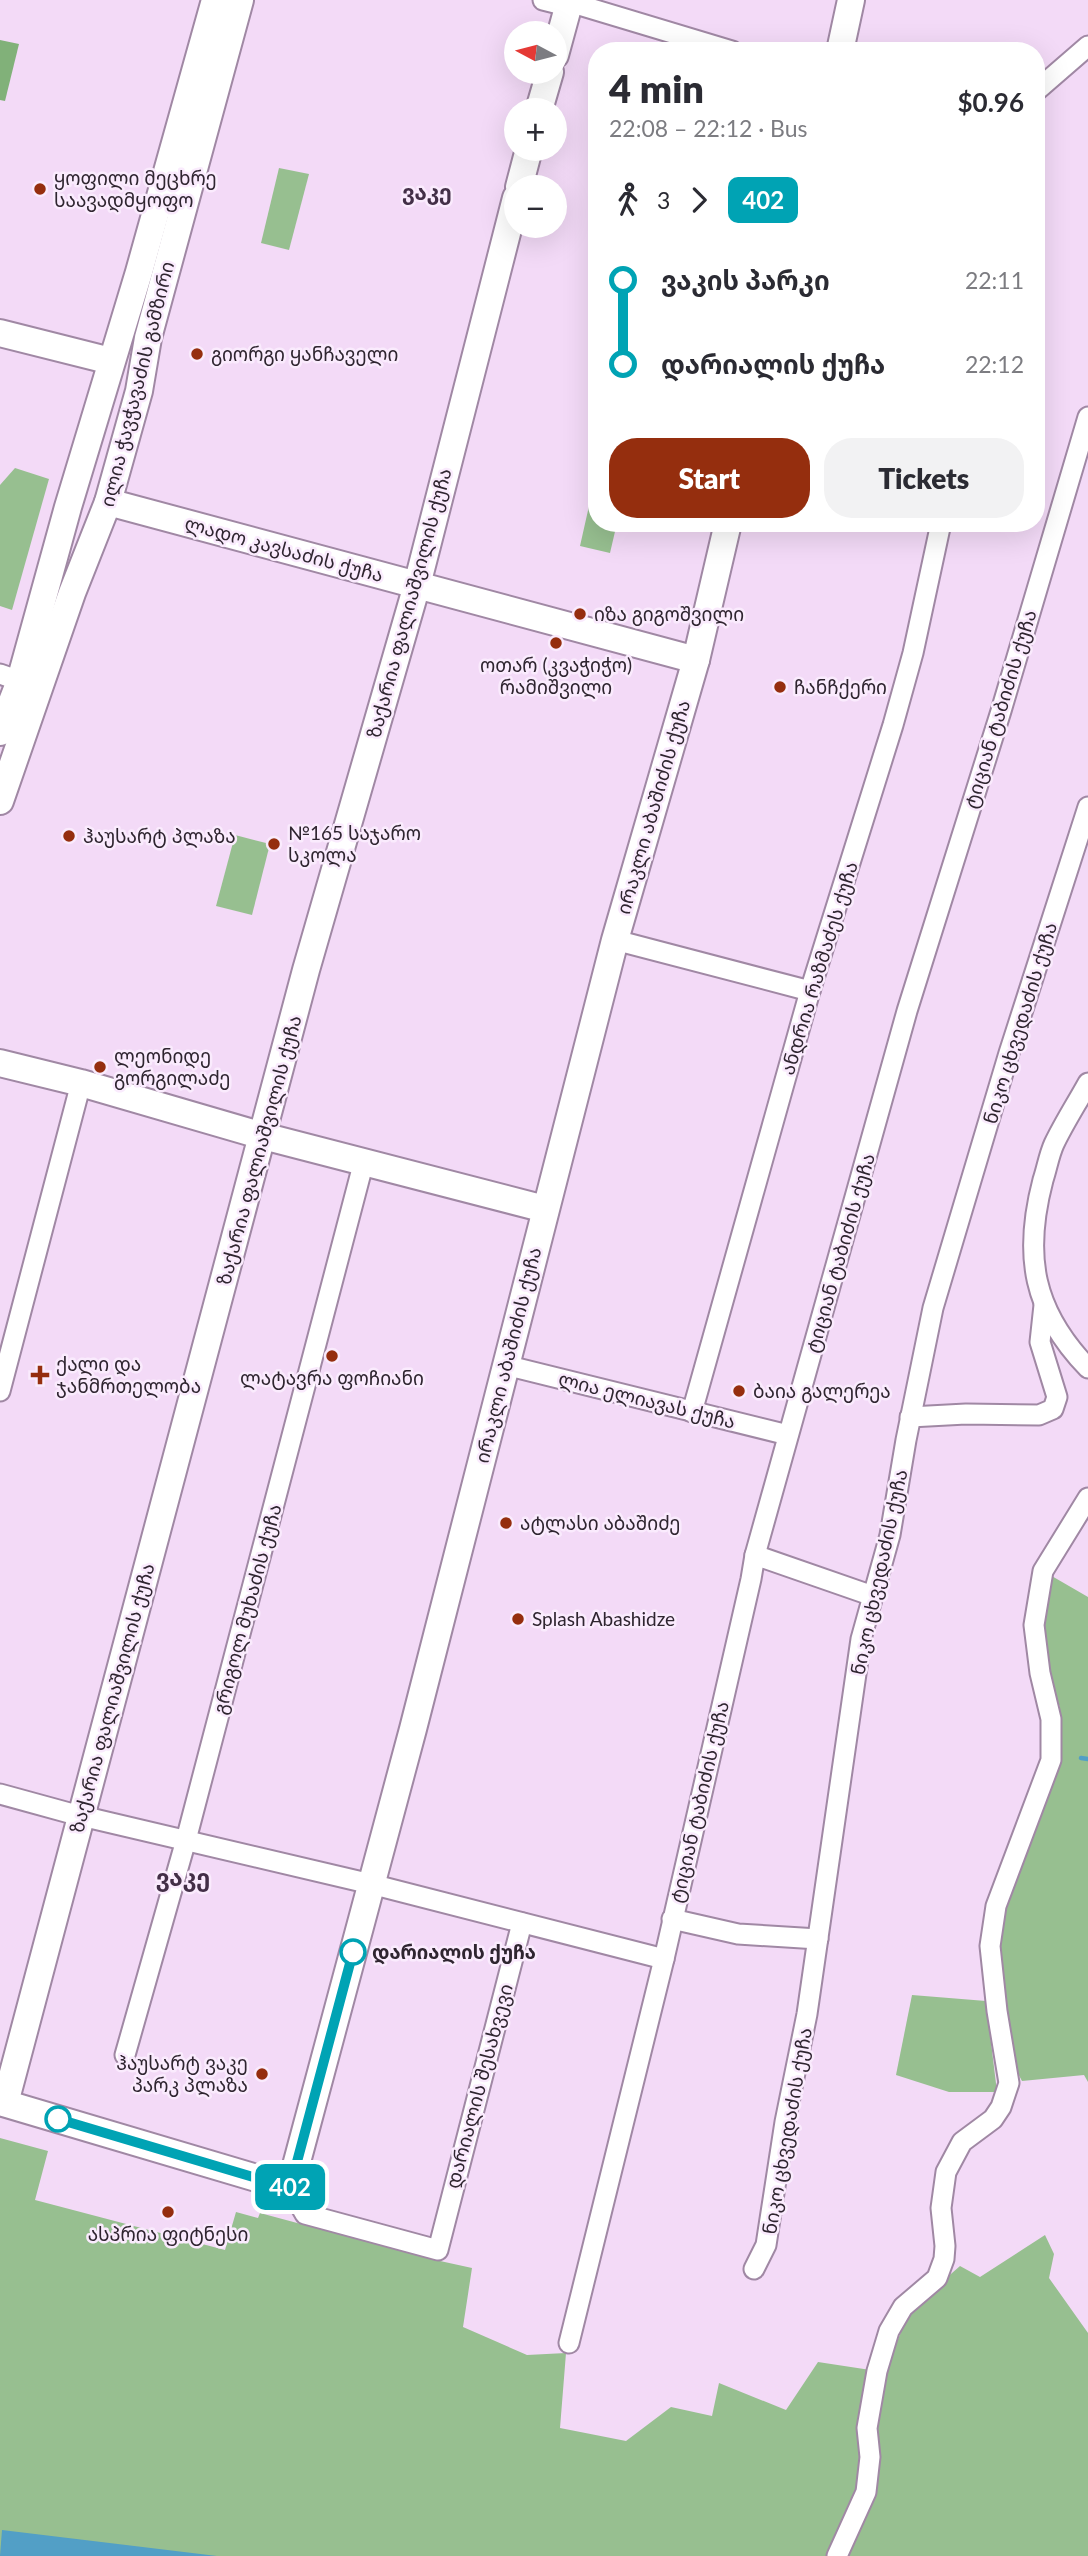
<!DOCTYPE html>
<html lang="en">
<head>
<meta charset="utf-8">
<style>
	:root { --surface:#fff; --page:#f2f2f3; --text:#2b2b33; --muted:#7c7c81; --accent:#952e0e }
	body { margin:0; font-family:Lato,"Noto Sans Georgian",sans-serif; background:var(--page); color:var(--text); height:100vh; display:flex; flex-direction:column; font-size:26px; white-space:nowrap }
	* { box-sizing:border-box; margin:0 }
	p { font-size:23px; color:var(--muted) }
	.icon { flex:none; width:38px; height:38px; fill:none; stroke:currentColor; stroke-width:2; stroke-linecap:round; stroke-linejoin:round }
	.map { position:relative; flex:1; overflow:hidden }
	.sheet { position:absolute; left:588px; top:42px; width:457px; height:490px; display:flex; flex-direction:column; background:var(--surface); border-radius:28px; box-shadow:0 7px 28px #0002 }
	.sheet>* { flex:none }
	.badge { padding:0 14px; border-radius:10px; font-size:24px; line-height:46px }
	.needle { width:46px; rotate:277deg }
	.buttons { position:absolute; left:504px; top:21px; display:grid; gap:14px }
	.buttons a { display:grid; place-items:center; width:63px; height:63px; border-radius:50%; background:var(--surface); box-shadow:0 7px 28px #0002; font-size:35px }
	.map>.badge { position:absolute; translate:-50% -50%; box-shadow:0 0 0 4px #fff }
	.legs { display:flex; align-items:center; gap:10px; height:77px; padding:0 21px; font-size:23px }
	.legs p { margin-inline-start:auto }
	.headline { display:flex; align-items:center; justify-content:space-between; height:119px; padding:0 21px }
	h1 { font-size:38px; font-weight:800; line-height:52px }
	.cta { display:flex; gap:14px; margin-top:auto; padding:14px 21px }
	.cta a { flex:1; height:80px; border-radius:28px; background:var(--accent); color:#fff; font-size:28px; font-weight:800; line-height:80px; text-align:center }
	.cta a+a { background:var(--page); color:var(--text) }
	ul { padding:0 21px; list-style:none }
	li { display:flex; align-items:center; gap:24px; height:84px; font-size:26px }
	li i { display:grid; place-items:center; width:10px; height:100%; margin:0 9px; background:currentColor }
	li i::after { content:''; width:18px; height:18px; margin:-9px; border:5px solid; border-radius:50%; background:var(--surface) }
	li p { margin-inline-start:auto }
	li:first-child i { background:linear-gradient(#0000 50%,currentColor 0) }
	li:last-child i { background:linear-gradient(currentColor 50%,#0000 0) }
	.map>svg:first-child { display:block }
</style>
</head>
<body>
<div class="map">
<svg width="1088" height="2556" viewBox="0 0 1088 2556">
	<rect width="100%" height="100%" fill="#f3daf7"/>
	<g fill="#97bf90">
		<path d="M279 168 309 174 289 250 261 243Z"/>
		<path d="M15 468 49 479 12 610 0 606V485Z"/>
		<path d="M589 506 597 507V523H617L610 553 580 546Z"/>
		<path d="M235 835 270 844 252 915 216 906Z"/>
		<path d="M1050 1575 1088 1597V2082L1084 2075 1022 2081 1013 2064 996 1954 1000 1924 1059 1769 1060 1708 1044 1656V1592Z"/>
		<path d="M912 1995 986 2001 997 2092H949L896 2075Z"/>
		<path d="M0 2138 48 2151 35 2200 225 2250 236 2212 258 2218 260 2213 431 2259 472 2268 463 2327 527 2355 566 2353 560 2428 626 2441 671 2407 712 2416 719 2383 786 2410 818 2362 877 2371 886 2367 911 2309 960 2266 980 2277 1045 2235 1054 2254 1049 2278 1088 2333V2556H0Z"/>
	</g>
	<path fill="#81b179" d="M0 40 19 44 5 101 0 100Z"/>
	<path fill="#529fc6" d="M2 2530 217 2556H0Z"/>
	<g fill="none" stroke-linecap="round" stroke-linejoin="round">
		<path stroke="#529fc6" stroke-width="4.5" d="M1081 1758 1088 1759"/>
		<g stroke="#a088a4" stroke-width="23">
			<g id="street">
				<path d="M543 0 555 3 569 2 732 51"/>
				<path d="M1036 91 1088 46"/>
				<path d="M0 674 20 681"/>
				<path d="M615 940 810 991"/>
				<path d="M1088 1083C1077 1103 1064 1123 1054 1144 1049 1155 1047 1168 1043 1180 1023 1256 1033 1311 1088 1368"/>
				<path d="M505 1365 788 1435"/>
				<path d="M0 1391 81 1083"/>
				<path d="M692 1412 810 991 893 725 913 653 941 523"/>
				<path d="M910 1417 966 1414 1039 1415 1053 1409 1057 1397 1040 1342 1044 1305"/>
				<path d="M755 1555 873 1596"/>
				<path d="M0 1794 73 1814 371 1884 664 1959"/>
				<path d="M672 1919 738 1934 818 1939"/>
				<path d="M125 2055 186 1840 364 1161"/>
				<path d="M290 2188 305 2214 438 2250 522 1923"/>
				<path d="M754 2269 766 2245 785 2122 807 2014 861 1639 890 1535 906 1440 933 1308 1009 1053 1088 807"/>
				<path d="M569 2343 664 1959 751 1579 755 1555 907 1011 1001 711 1088 417"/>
				<path d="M837 2556 866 2492 870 2457 867 2428 877 2371 889 2331 903 2307 937 2278 944 2259 945 2246 941 2208 946 2172 962 2142 993 2119 1001 2107 1009 2083 997 2011 990 1946 996 1906 1051 1760V1719L1040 1673 1034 1625 1043 1571 1088 1498"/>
			</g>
		</g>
		<g stroke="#a088a4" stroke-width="30">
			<g id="secondary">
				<path d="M840 51 851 0"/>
				<path d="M555 55 570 0"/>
				<path d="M539 110 550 72"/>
				<path d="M519 187 529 149"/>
				<path d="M0 333 111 361"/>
				<path d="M108 502 696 660"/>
				<path d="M0 732 20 681 68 507 139 272 215 0"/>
				<path d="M0 801 72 593 108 502 139 391 148 338 240 0"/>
				<path d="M0 1063 81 1083 263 1136 545 1209"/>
				<path d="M0 2102 290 2188 413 1729 615 940 696 660 728 523"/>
				<path d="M5 2103 306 970 417 585 516 198"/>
			</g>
		</g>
		<use href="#street" stroke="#fff" stroke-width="19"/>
		<use href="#secondary" stroke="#fff" stroke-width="26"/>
	</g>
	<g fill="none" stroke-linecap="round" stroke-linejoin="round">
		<g stroke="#fff" stroke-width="16">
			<path id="line-1" d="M58 2119 290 2188 353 1952"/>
		</g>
		<use href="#line-1" stroke="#00a3b4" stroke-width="10"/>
	</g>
	<g fill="#952e0e" stroke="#faebfd" stroke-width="2.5">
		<circle cx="40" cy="189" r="7"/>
		<circle cx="197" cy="354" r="7"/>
		<circle cx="580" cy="614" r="7"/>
		<circle cx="556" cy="643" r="7"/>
		<circle cx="780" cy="687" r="7"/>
		<circle cx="69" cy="836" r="7"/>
		<circle cx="274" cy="844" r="7"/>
		<circle cx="100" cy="1067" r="7"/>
		<circle cx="332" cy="1356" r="7"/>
		<path d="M36.5 1364.5h7v7h7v7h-7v7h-7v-7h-7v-7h7z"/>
		<circle cx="739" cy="1391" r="7"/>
		<circle cx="506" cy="1523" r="7"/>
		<circle cx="518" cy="1619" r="7"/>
		<circle cx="262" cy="2074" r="7"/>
		<circle cx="168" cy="2212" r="7"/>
	</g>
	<g fill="#fff" stroke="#00a3b4" stroke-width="3.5">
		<circle cx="353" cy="1952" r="12"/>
		<circle cx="58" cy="2119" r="12"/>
	</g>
	<g text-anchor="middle" stroke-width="5" stroke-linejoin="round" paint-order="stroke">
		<g font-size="19" fill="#2f2530" stroke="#faebfd" text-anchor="start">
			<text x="54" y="185">ყოფილი მეცხრე<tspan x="54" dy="22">საავადმყოფო</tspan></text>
			<text x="211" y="361">გიორგი ყანჩაველი</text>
			<text x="594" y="621">იზა გიგოშვილი</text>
			<text x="556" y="672" text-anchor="middle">ოთარ (კვაჭიჭო)<tspan x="556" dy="22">რამიშვილი</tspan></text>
			<text x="794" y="694">ჩანჩქერი</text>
			<text x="288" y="840">№165 საჯარო<tspan x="288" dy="22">სკოლა</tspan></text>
			<text x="83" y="843">ჰაუსარტ პლაზა</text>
			<text x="114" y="1063">ლეონიდე<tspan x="114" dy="22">გორგილაძე</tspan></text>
			<text x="56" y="1371">ქალი და<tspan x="56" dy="22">ჯანმრთელობა</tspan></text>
			<text x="332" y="1385" text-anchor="middle">ლატავრა ფოჩიანი</text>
			<text x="753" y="1398">ბაია გალერეა</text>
			<text x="520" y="1530">ატლასი აბაშიძე</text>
			<text x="532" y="1626">Splash Abashidze</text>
			<text x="248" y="2070" text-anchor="end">ჰაუსარტ ვაკე<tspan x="248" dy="22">პარკ პლაზა</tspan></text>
			<text x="168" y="2241" text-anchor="middle">ასპრია ფიტნესი</text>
		</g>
		<g font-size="19" fill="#2f2530" stroke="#faebfd">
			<text transform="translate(137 384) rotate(-76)" y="7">ილია ჭავჭავაძის გამზირი</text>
			<text transform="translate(284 549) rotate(15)" y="7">ლადო კავსაძის ქუჩა</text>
			<text transform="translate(409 603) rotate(-75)" y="7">ზაქარია ფალიაშვილის ქუჩა</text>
			<text transform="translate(1000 709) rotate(-73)" y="7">ტიციან ტაბიძის ქუჩა</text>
			<text transform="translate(653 807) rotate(-74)" y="7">ირაკლი აბაშიძის ქუჩა</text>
			<text transform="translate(819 968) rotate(-73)" y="7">ანდრია რაზმაძეს ქუჩა</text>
			<text transform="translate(1020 1023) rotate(-73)" y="7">ნიკო ცხვედაძის ქუჩა</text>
			<text transform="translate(259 1150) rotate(-75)" y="7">ზაქარია ფალიაშვილის ქუჩა</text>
			<text transform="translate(840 1253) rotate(-74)" y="7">ტიციან ტაბიძის ქუჩა</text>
			<text transform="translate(508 1355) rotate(-76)" y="7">ირაკლი აბაშიძის ქუჩა</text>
			<text transform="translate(647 1400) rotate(14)" y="7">ლია ელიავას ქუჩა</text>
			<text transform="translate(879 1572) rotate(-78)" y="7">ნიკო ცხვედაძის ქუჩა</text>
			<text transform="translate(247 1609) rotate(-75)" y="7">გრიგოლ მუხაძის ქუჩა</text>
			<text transform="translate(112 1698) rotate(-75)" y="7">ზაქარია ფალიაშვილის ქუჩა</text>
			<text transform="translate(699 1802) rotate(-77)" y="7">ტიციან ტაბიძის ქუჩა</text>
			<text transform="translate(479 2086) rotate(-75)" y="7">დარიალის შესახვევი</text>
			<text transform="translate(787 2131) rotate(-80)" y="7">ნიკო ცხვედაძის ქუჩა</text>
		</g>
		<g font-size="19" font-weight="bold" fill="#2f2530" stroke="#faebfd" text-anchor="start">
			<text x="372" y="1959">დარიალის ქუჩა</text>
		</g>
		<g font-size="21" font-weight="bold" fill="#432f47" stroke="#faebfd">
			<text x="427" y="200">ვაკე</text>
		</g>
		<g font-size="23" font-weight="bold" fill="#432f47" stroke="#faebfd">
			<text x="183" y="1886">ვაკე</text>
		</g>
	</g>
</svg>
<div class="buttons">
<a><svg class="needle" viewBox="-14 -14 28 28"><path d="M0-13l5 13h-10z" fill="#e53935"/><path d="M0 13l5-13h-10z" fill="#7c7c81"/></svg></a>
<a>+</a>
<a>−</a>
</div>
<b class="badge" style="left:290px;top:2187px;background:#00a3b4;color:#fff">402</b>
<section class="sheet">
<div class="headline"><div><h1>4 min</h1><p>22:08 – 22:12 · Bus</p></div><b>$0.96</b></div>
<div class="legs"><svg class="icon" aria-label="walk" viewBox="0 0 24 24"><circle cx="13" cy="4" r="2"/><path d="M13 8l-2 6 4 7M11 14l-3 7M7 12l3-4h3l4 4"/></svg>3<svg class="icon" aria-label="forward" viewBox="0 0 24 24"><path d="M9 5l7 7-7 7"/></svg><b class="badge" style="background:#00a3b4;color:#fff">402</b></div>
<ul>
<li><i style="color:#00a3b4"></i><b>ვაკის პარკი</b><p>22:11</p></li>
<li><i style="color:#00a3b4"></i><b>დარიალის ქუჩა</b><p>22:12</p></li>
</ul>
<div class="cta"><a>Start</a><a>Tickets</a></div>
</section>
</div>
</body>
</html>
